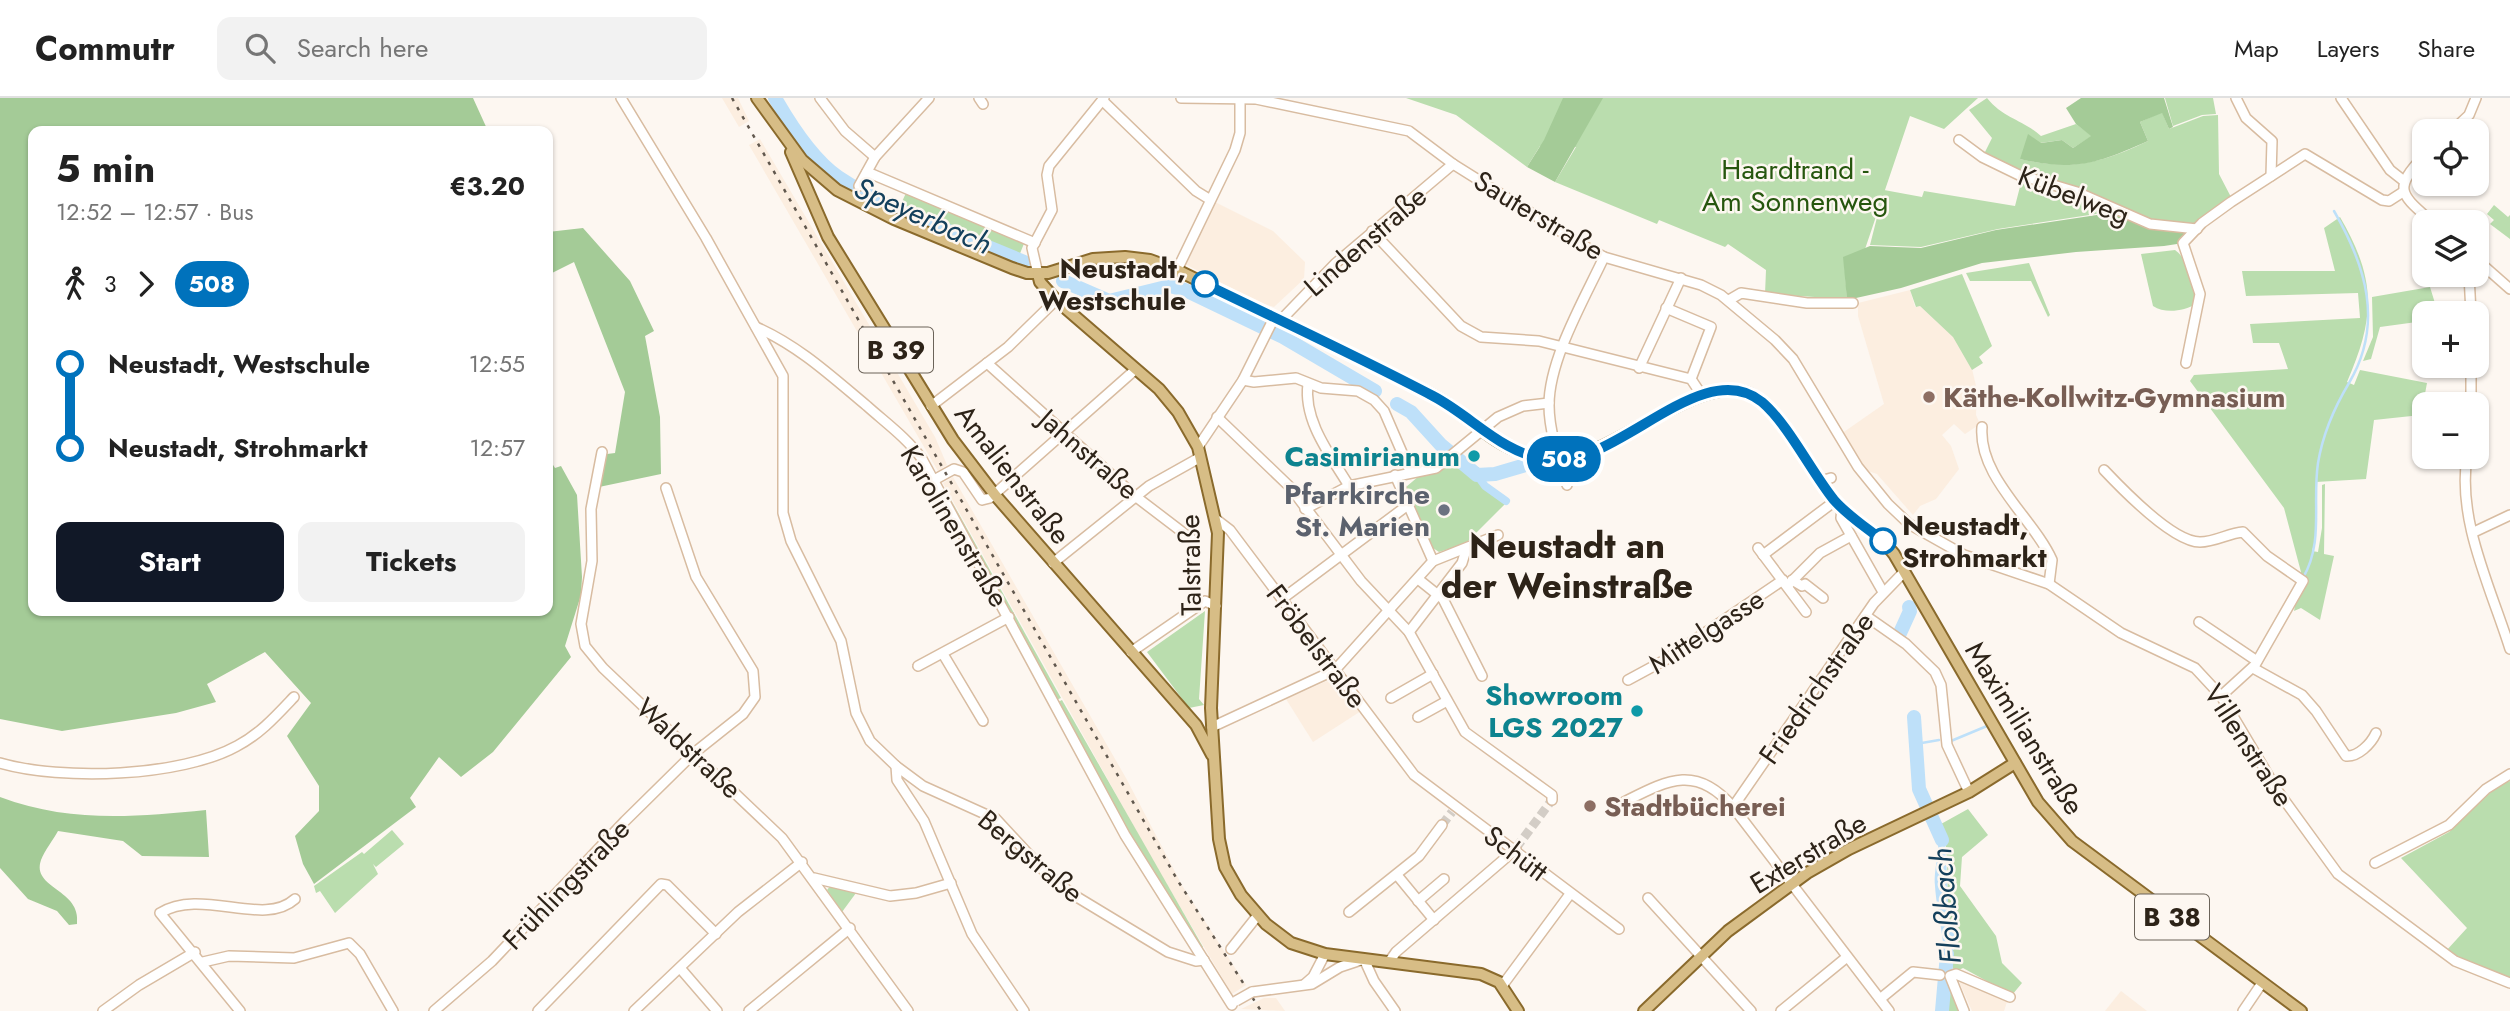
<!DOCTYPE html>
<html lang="en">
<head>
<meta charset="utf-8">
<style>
	:root { --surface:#fff; --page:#f2f2f2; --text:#222; --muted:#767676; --line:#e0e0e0; --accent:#111827 }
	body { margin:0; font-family:Jost,sans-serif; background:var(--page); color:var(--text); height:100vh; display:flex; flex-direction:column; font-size:26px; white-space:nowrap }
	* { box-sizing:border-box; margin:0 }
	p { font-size:23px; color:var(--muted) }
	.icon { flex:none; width:38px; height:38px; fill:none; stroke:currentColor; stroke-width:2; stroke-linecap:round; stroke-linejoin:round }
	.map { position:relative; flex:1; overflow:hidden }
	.details { position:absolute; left:28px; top:28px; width:525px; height:490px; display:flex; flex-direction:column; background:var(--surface); border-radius:14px; box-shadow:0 2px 5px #0004 }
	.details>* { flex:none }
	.badge { padding:0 14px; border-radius:23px; font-size:24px; line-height:46px }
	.tools { position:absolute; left:2412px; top:21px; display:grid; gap:14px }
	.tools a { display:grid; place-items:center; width:77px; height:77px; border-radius:14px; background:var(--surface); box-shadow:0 2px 5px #0004; font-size:35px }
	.map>.badge { position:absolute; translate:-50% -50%; box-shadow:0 0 0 4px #fff }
	.legs { display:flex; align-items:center; gap:10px; height:77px; padding:0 28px; font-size:23px }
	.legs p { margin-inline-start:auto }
	.overview { display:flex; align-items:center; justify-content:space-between; height:119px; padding:0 28px }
	h1 { font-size:38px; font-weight:700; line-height:52px }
	.primary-button { display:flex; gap:14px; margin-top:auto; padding:14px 28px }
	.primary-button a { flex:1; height:80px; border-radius:14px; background:var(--accent); color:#fff; font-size:28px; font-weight:700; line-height:80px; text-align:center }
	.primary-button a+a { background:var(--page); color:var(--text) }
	ul { padding:0 28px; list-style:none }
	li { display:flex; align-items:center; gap:24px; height:84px; font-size:26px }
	li i { display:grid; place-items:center; width:10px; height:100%; margin:0 9px; background:currentColor }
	li i::after { content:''; width:18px; height:18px; margin:-9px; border:5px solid; border-radius:50%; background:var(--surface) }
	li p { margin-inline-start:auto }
	li:first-child i { background:linear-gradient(#0000 50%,currentColor 0) }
	li:last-child i { background:linear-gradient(currentColor 50%,#0000 0) }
	header { display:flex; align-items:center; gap:42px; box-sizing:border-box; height:98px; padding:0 35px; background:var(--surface); border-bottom:2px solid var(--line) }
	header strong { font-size:33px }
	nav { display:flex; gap:38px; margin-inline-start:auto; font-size:24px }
	.search { width:490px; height:63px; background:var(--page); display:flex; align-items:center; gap:18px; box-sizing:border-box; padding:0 24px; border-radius:14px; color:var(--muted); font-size:26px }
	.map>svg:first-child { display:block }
</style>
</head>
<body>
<header>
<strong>Commutr</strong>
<div class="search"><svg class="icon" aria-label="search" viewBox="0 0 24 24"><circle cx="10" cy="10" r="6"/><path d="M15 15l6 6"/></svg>Search here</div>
<nav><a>Map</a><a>Layers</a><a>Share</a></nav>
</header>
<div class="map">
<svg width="2510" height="913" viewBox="0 0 2510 913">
	<rect width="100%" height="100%" fill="#fdf7f1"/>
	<g fill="#fceee0">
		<path d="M722 0H738L749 23 739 29Z"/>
		<path d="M760 41 935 339 947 367 938 373 749 47Z"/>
		<path d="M1215 104 1273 133 1305 164 1304 181 1274 209 1258 204 1185 166Z"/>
		<path d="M1910 192 1915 209 1920 208 1953 238 1972 271 1977 292 1976 317 1980 326 1965 336 1954 326 1942 337 1951 348 1959 371 1936 401 1920 408 1913 417 1877 376 1865 372 1841 336 1884 306 1858 218V205Z"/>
		<path d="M953 379 1126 680 1183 789 1246 887 1232 896 1157 770 943 385Z"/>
		<path d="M1336 579 1361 613 1313 644 1286 601Z"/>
		<path d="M1958 881 2008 901 2004 913H1972Z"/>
		<path d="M2121 893 2147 913H2105Z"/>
		<path d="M1264 900H1276L1285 913 1241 911Z"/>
	</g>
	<g fill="#baddae">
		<path d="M1406 0H1978L1944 31 1910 18 1862 160 1844 161 1847 201 1765 196 1766 172 1728 146 1725 149 1659 122 1657 126 1555 84 1576 49 1540 48 1527 69 1456 17Z"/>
		<path d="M1987 0C2004 21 2022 21 2041 38L2076 26 2092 38 2073 50 2062 42 2040 45 2020 61C2070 73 2103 65 2148 43L2140 24 2162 14 2169 31 2203 18 2218 17 2219 76 2232 101C2222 108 2209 121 2197 125 2160 138 2022 74 1984 56L1992 40 1969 12Z"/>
		<path d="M2165 0H2213L2216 16 2202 17 2173 28Z"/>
		<path d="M2022 81 2033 85 2030 90C2055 96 2088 103 2109 114L1998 131 1921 149 1870 147 1884 92 1922 99 1924 93 2015 108Z"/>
		<path d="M906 95 1025 143 1019 158 900 108Z"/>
		<path d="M2494 107 2508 119 2510 117V141L2490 126 2494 122 2487 116Z"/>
		<path d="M2340 119C2376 181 2376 218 2347 284L2354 287 2360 272 2427 285 2421 317 2374 322 2366 381 2316 384V438L2312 453 2318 454 2322 430V387L2325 386 2324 456 2334 458 2320 522 2301 510 2294 513 2301 474 2284 410 2190 283 2194 277 2288 271 2279 245H2253L2250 226 2360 220 2358 195 2246 198 2242 173H2335L2324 130Z"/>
		<path d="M2175 152C2191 164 2194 187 2196 206 2184 213 2165 216 2153 208L2141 156Z"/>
		<path d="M2029 165 2050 217 2048 219 2031 183H1970L1966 175Z"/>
		<path d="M1962 176 1992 248 1979 259 1983 265 1972 272 1953 239 1920 208 1916 209 1910 192Z"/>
		<path d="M2430 189 2438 215H2424V223L2380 229 2371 261 2363 263 2373 239 2372 199Z"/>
		<path d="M1453 361C1471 376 1485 393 1505 406L1465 446 1439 454 1433 450 1406 389 1419 378 1439 375Z"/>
		<path d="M945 391 1061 600 1056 602Z"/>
		<path d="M1205 513 1199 601 1204 607 1189 610 1147 554Z"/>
		<path d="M1062 602 1203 849 1201 850 1128 734 1058 604Z"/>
		<path d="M2510 683V882L2446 853 2467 830 2401 760 2449 734 2498 687Z"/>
		<path d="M1968 711 1988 737 1962 759 1960 788 1996 838 2002 865 2022 885 2012 897 1963 870 1955 874 1950 864 1951 854 1958 848 1955 830 1950 826C1945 795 1951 755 1941 726Z"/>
		<path d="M392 732 404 746 376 769 373 766 378 776 335 815 320 793 316 795 314 788 362 754 364 756Z"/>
		<path d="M831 787 856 795 842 814 827 792Z"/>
		<path d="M1947 884H1950L1962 913H1944Z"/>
	</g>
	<g fill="#a4cb97">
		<path d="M0 0H473L488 33H33V513H548V359L555 370 561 368 577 397 582 479 581 497 565 548 571 559 493 654 461 679 439 659 410 700 416 709 314 786 303 766 295 738 319 713V688L287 638 311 605 265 554 207 586 216 604 176 615 62 633 0 621Z"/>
		<path d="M1563 0H1603L1555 84 1527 69 1544 42Z"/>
		<path d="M2081 0H2164L2173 29 2169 31 2162 15 2140 24 2148 43C2099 65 2074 74 2020 61L2028 36 2041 45 2062 42 2073 50 2091 38 2076 26 2066 10Z"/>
		<path d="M2110 115 2149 129 2186 133 2189 136 2177 146 2164 148 2076 154 1982 165 1901 190 1847 202 1843 159 1870 148 1921 150 1996 132Z"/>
		<path d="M583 130 630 183 654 233 645 238 660 319 661 376 599 389 607 356 615 355 625 294 574 164 548 177V134Z"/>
		<path d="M0 699C69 725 134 719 206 712L209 759 142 758 123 743 58 733C53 742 45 752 41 762 31 791 82 791 77 826L69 827 57 813 28 801 0 770Z"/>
	</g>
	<path fill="#bee0f9" d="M1939 722C1949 745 1946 798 1950 826L1954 830 1958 848 1951 854 1948 876 1943 875C1947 843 1937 819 1935 788 1933 767 1944 747 1934 724Z"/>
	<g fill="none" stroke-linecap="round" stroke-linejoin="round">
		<g stroke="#bee0f9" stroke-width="2.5">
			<path d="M2303 480C2324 444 2312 405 2318 365 2323 335 2334 310 2349 285 2384 226 2366 168 2334 113"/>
			<path d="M1903 526V528"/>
			<path d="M1951 643 1987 628"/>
			<path d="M1916 646 1939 642"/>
		</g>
		<path stroke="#bee0f9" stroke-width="8" d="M1477 377 1485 388 1506 403"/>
		<g stroke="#bee0f9" stroke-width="14">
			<path d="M775 0C791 28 812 61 838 79 888 113 967 139 1024 164"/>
			<path d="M1063 183 1109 203 1170 188 1185 192 1283 239 1375 293"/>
			<path d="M1397 306 1411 314 1441 347 1477 377 1495 376 1529 366"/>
			<path d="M1900 535 1910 513 1909 509"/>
			<path d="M1914 619 1919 691 1942 742"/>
			<path d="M1942 913 1947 856"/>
		</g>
		<g stroke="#d3cdc6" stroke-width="9" stroke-dasharray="9 4.5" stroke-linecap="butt">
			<path d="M1442 727 1452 714"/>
			<path d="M1516 750 1552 702"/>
		</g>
		<g stroke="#d8bca1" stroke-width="12">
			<g id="minor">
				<path d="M621 0 706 140 783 278V415L791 443 841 543 856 615 870 643 896 668 923 688 996 721 1045 774 1072 796 1168 854 1196 863 1204 862"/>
				<path d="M820 0 845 33 875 59"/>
				<path d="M979 0 983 6"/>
				<path d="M1181 0 1256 1 1409 33 1453 66 1579 145 1604 159 1701 187 1721 197 1775 242 1793 261 1858 369 1888 406 1909 426 1964 457 2049 486 2121 535 2195 570 2221 598 2277 692 2338 776 2455 863 2510 885"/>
				<path d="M2236 0 2246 20 2272 43 2271 78"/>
				<path d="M2341 0 2390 72 2404 83"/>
				<path d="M1103 3 1196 93 1209 101"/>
				<path d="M2452 33 2469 17 2476 0"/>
				<path d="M1959 42 1982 59 2019 77 2077 94 2150 126 2197 131"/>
				<path d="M2424 58C2391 92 2402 97 2432 124"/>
				<path d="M867 74 1035 145"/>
				<path d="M859 88 875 59 929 0"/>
				<path d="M1372 133 1461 228 1481 239 1539 243 1691 281 1701 296"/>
				<path d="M2476 161 2510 191"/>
				<path d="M1177 172 1235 52 1240 35V1"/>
				<path d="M1038 176 1032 150 1052 112 1047 77 1049 68 1104 0"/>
				<path d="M2469 177 2471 215"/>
				<path d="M1729 202 1741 195 1807 205H1853"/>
				<path d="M1666 210 1711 229 1691 281"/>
				<path d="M1280 223 1336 165 1453 66"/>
				<path d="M756 229C799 248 831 278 867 308 886 325 907 340 922 361L1125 737 1232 907"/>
				<path d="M987 265 1135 398 1194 443"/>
				<path d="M2186 265 2200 196 2183 145 2202 125 2231 104 2305 56 2382 102 2389 103 2403 94"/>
				<path d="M1639 270 1681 180"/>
				<path d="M1243 282 1254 284 1296 280 1321 290 1358 293 1374 302 1384 313 1410 373"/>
				<path d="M1308 286C1303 323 1331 358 1349 388"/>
				<path d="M2471 306V268"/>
				<path d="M931 308 1008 249 1056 202"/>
				<path d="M1217 319 1290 389 1361 483 1409 534 1465 634 1552 697V702"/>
				<path d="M1982 329C1978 379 2034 421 2052 462L2049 486"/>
				<path d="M1198 349 1243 282 1274 220"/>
				<path d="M602 354 591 411 592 463 581 526 585 548 603 570 782 740 908 913"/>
				<path d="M2467 359C2457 423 2491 490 2510 551"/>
				<path d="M2104 372C2122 391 2173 444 2200 444 2215 444 2229 435 2243 434L2267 458 2303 483 2255 567 2221 598"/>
				<path d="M934 382 954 371 963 374 982 402 990 400 1136 271"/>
				<path d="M1820 383 1831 380"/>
				<path d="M1567 387C1559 362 1549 333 1549 307 1549 261 1585 200 1604 159"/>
				<path d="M1842 410 1841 420 1883 494"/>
				<path d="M1305 411 1349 388 1436 370 1498 319 1523 308 1549 305"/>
				<path d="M1217 422 1230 432 1414 677 1619 831"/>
				<path d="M2474 434 2510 417"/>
				<path d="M1758 450 1806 514"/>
				<path d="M1763 457 1835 403"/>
				<path d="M1433 463 1498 437"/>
				<path d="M1053 465 1149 388 1199 360"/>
				<path d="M1418 481 1443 501 1482 578"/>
				<path d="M1792 482 1802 488 1805 486 1823 500"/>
				<path d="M1788 487 1820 455 1851 438"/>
				<path d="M1282 501 1408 407"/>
				<path d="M1866 518 1906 546 1935 574 1941 587 1947 647 1969 694"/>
				<path d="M2199 524 2257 563"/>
				<path d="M1409 534 1462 465 1466 452"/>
				<path d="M1131 554 1205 503 1216 508"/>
				<path d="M943 556 983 623"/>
				<path d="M918 568 1009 519"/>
				<path d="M2253 570 2302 597 2316 613 2346 658C2358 659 2371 646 2376 635"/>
				<path d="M1628 582 1665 562 1783 482"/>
				<path d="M1391 600 1433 576"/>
				<path d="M1418 619 1447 603"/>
				<path d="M1212 629 1335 572 1433 463 1395 377"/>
				<path d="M0 665C62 683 181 679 237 648 260 636 276 618 294 599"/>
				<path d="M896 668 897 682 924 723 972 836 1024 913"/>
				<path d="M1622 705C1666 683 1695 665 1733 709L1889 913"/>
				<path d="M1733 709 1874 505 1904 474"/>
				<path d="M2375 765 2449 727 2486 691 2510 676"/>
				<path d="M1397 777 1434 822"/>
				<path d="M814 780 890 798 916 795 951 785"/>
				<path d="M1648 800 1751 913"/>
				<path d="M1418 803 1444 781"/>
				<path d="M1349 814 1419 758 1442 727"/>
				<path d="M1231 851 1258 817"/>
				<path d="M203 864 229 858 294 860 349 845 360 856 393 913"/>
				<path d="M1389 864 1396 854 1516 751"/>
				<path d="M680 870 717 913"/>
				<path d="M1305 886 1313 879 1325 856"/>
				<path d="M1502 888 1570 796"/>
				<path d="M1252 894 1312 886 1340 869 1364 861 1374 883 1395 913"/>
				<path d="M1880 901 1913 874 1940 877"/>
				<path d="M103 913 139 887 195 854"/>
				<path d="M240 913 160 815C202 789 263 830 295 801"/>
				<path d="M434 913 492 863 625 723 694 655 743 616 755 599 753 573 696 479 666 390"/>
				<path d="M538 913 661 786 667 787 716 836"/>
				<path d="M634 913 738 814 802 764"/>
				<path d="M749 913 850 830"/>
				<path d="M1781 913 1847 859"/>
				<path d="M1964 913 1950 878 1956 876 2010 899"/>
				<path d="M2243 913 2262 885"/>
			</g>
		</g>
		<g stroke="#8a6a2c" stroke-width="14">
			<g id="major">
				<path d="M757 0 802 62 837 92 894 121 1012 170 1027 175H1048L1093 161 1125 159 1150 162 1177 172C1262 214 1349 254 1434 298 1465 314 1489 345 1523 355 1534 359 1547 363 1559 362 1619 356 1697 274 1750 296 1778 308 1813 377 1835 403 1852 423 1877 435 1894 456L2038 704 2072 743 2301 913"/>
				<path d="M791 54 828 139 953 342 995 397 1196 627 1212 657"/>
				<path d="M1038 176 1040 184 1056 202 1159 291 1178 314 1198 349 1218 435 1211 610 1219 741 1225 769 1241 797 1266 826 1291 845 1325 856 1481 876 1499 884 1518 913"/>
				<path d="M1644 913 1728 833 1807 775 1849 751 1969 694 2015 665"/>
			</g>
		</g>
		<use href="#minor" stroke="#fff" stroke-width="9"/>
		<use href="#major" stroke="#d7bd86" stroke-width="10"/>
		<path stroke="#61584e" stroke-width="2.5" stroke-dasharray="3.5 7" stroke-linecap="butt" d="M732 0 1178 783 1261 913"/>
		<g stroke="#d8bca1" stroke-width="12" stroke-linecap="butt">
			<path id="minor-bridge" d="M1236 903 1252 894"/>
		</g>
		<use href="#minor-bridge" stroke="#fff" stroke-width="9"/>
	</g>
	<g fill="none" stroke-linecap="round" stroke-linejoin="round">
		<g stroke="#fff" stroke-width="16">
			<path id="line-1" d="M1205 186C1281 223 1359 259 1433 298 1473 319 1501 355 1548 362 1616 371 1702 255 1762 304 1788 326 1812 375 1834 402 1848 418 1867 430 1883 443"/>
		</g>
		<use href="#line-1" stroke="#0072bc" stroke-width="10"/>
	</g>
	<g fill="#fff" stroke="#0072bc" stroke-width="3.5">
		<circle cx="1205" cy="186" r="12"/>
		<circle cx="1883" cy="443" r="12"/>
	</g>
	<g fill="#8d6e63" stroke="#fdf7f1" stroke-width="2.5">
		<circle cx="1929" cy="299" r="7"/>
		<circle cx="1590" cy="708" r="7"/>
	</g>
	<g fill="#0f9aa8" stroke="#fdf7f1" stroke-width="2.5">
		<circle cx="1474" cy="358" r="7"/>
		<circle cx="1637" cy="613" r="7"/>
	</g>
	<circle fill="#6b7280" stroke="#fdf7f1" stroke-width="2.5" cx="1444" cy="412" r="7"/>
	<g text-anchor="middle" stroke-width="5" stroke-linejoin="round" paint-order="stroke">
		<g fill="#fdf7f1" stroke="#6b6359" stroke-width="2">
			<rect x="859" y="229.5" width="74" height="45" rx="5"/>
			<rect x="2135" y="796.5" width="74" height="45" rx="5"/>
		</g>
		<g font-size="26" font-weight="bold" fill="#2d2318">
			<text x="896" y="261">B 39</text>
			<text x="2172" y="828">B 38</text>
		</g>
		<g font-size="28" fill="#26560e" stroke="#fdf7f1">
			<text x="1795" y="81">Haardtrand -<tspan x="1795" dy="32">Am Sonnenweg</tspan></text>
		</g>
		<g font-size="28" fill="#2d2318" stroke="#fdf7f1">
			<text transform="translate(2074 97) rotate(21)" y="10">Kübelweg</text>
			<text transform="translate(1539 117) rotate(31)" y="10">Sauterstraße</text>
			<text transform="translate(1365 143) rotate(-41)" y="10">Lindenstraße</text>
			<text transform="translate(1089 356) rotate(41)" y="10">Jahnstraße</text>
			<text transform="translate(1013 376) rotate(52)" y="10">Amalienstraße</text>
			<text transform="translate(955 428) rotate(59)" y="10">Karolinenstraße</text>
			<text transform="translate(1190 467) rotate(-91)" y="10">Talstraße</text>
			<text transform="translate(1706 533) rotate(-33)" y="10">Mittelgasse</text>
			<text transform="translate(1317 548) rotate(53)" y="10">Fröbelstraße</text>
			<text transform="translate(1816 590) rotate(-55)" y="10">Friedrichstraße</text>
			<text transform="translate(2025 630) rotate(58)" y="10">Maximilianstraße</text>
			<text transform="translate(2249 647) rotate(57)" y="10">Villenstraße</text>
			<text transform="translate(689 650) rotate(43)" y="10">Waldstraße</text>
			<text transform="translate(1516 755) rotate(37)" y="10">Schütt</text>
			<text transform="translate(1808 755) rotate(-31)" y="10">Exterstraße</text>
			<text transform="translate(1031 758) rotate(40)" y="10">Bergstraße</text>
			<text transform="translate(566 786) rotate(-46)" y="10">Frühlingstraße</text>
		</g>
		<g font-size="28" font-weight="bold" fill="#2d2318" stroke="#fdf7f1" text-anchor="end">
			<text x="1186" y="180">Neustadt,<tspan x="1186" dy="32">Westschule</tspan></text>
			<text x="1902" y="437" text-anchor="start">Neustadt,<tspan x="1902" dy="32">Strohmarkt</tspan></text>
		</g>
		<g font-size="28" font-weight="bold" fill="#785e54" stroke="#fdf7f1" text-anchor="start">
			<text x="1943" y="309">Käthe-Kollwitz-Gymnasium</text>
			<text x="1604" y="718">Stadtbücherei</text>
		</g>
		<g font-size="28" font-weight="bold" fill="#0d838f" stroke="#fdf7f1" text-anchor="end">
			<text x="1460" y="368">Casimirianum</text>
			<text x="1623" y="607">Showroom<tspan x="1623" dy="32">LGS 2027</tspan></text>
		</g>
		<g font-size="28" font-weight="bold" fill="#5b616d" stroke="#fdf7f1" text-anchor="end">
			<text x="1430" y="406">Pfarrkirche<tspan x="1430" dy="32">St. Marien</tspan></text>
		</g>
		<g font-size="30" font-style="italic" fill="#14405c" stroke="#fdf7f1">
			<text transform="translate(923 118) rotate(24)" y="10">Speyerbach</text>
			<text transform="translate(1946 808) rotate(-95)" y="10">Floßbach</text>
		</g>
		<g font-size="35" font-weight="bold" fill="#2d2318" stroke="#fdf7f1">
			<text x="1567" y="460">Neustadt an<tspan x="1567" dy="40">der Weinstraße</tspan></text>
		</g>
	</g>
</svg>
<div class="tools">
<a><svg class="icon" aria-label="locate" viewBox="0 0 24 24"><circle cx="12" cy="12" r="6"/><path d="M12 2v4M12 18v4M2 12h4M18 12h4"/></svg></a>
<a><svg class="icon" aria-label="layers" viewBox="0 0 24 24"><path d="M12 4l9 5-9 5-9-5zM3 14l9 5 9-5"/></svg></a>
<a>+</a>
<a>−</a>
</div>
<b class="badge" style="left:1564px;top:361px;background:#0072bc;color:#fff">508</b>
<section class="details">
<div class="overview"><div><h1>5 min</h1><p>12:52 – 12:57 · Bus</p></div><b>€3.20</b></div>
<div class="legs"><svg class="icon" aria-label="walk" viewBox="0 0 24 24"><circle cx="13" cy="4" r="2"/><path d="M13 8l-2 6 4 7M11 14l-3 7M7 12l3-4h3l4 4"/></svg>3<svg class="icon" aria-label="forward" viewBox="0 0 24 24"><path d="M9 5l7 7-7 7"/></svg><b class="badge" style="background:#0072bc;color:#fff">508</b></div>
<ul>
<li><i style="color:#0072bc"></i><b>Neustadt, Westschule</b><p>12:55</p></li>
<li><i style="color:#0072bc"></i><b>Neustadt, Strohmarkt</b><p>12:57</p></li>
</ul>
<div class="primary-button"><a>Start</a><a>Tickets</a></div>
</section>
</div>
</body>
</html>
